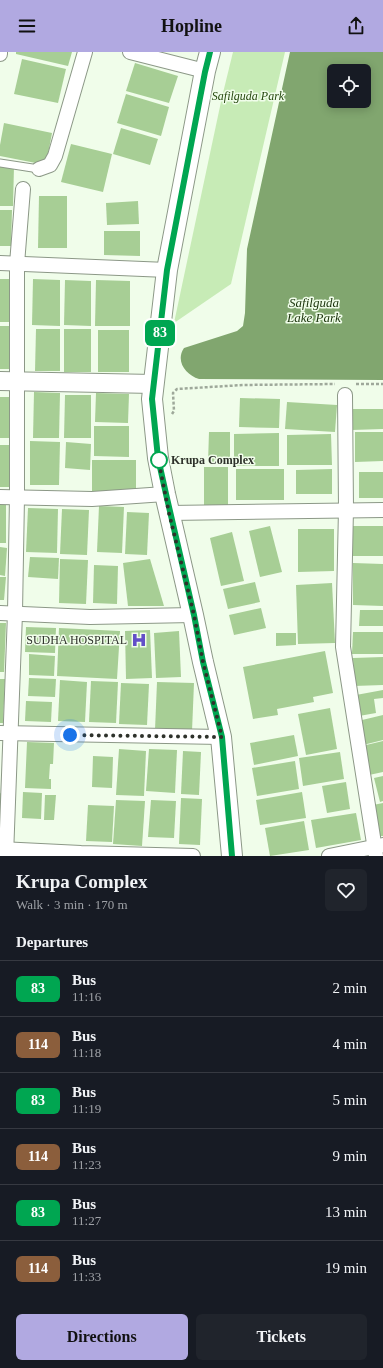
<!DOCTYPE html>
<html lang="en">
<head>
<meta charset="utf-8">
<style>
	:root { --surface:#171b24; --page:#20242c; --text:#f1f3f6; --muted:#9ea1a6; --line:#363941; --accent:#b1a9e1 }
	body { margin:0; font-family:Georgia,serif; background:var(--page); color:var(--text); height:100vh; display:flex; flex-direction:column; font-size:15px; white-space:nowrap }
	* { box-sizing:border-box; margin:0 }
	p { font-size:13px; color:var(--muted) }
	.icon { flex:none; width:22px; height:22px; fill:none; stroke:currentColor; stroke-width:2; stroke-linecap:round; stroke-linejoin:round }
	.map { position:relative; height:804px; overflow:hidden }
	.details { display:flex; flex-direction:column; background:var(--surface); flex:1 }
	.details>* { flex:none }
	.badge { padding:0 8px; border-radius:6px; font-size:14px; line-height:26px }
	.controls { position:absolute; left:327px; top:12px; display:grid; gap:8px }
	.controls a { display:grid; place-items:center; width:44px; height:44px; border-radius:6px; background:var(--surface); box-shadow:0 2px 10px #0003; font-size:20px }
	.you { position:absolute; width:20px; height:20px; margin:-10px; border:3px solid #fff; border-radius:50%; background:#1a73e8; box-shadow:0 0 0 6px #1a73e833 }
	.map>.badge { position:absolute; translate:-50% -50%; box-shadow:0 0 0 2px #fff }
	h2 { padding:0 16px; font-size:15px; line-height:36px }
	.round { display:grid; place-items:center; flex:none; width:42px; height:42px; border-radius:6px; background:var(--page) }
	.head { display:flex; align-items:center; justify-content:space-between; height:68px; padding:0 16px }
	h1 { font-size:19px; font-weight:700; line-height:30px }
	.primary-button { display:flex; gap:8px; margin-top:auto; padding:8px 16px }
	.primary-button a { flex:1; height:46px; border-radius:6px; background:var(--accent); color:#111; font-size:16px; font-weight:700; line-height:46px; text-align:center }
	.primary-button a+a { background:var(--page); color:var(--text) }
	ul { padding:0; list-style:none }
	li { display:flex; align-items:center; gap:12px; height:56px; padding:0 16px; border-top:1px solid var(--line) }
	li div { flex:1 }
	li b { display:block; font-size:15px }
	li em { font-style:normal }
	li .badge { min-width:44px; font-weight:700; text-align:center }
	header { display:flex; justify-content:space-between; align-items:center; height:52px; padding:0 16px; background:var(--accent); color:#111; font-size:18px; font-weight:700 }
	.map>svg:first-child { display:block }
</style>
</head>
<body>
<header><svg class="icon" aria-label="menu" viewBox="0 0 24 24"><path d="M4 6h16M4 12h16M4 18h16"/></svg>Hopline<svg class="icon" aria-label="share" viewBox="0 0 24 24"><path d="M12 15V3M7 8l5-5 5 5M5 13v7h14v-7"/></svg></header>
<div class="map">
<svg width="383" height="804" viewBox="0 0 383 804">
	<rect width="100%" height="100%" fill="#f0fdea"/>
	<path fill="#c7ebb6" d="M233 0H285L231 232 174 271 222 45Z"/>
	<path fill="#81a66f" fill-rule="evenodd" d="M290 0H383V328L199 327C186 323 175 309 184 296L237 279 243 274 245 261 247 197ZM334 19H364V49H334Z"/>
	<g fill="#a7ce95">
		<path d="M16 0H72L68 14 16 2Z"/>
		<path d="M22 7 66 17 58 51 14 42Z"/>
		<path d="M135 11 178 24 169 51 126 39Z"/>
		<path d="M126 42 169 55 161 84 117 71Z"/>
		<path d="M4 71 52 81 46 113 0 104V93Z"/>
		<path d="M121 76 158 87 150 113 113 102Z"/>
		<path d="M71 92 112 102 103 140 61 130Z"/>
		<path d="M0 113 14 114 13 154H0Z"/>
		<path d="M39 144H67V196H38Z"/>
		<path d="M138 149 139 172 107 173 106 151Z"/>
		<path d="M0 158H12L11 194H0Z"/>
		<path d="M104 179H140V204L104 203Z"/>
		<rect x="0" y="227" width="11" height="43"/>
		<path d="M33 227 60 228V274L32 273Z"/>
		<path d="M65 228 91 229V274L64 273Z"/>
		<path d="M96 228 130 229V274H95Z"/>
		<rect x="0" y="274" width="11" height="43"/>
		<path d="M36 277H60V319H35Z"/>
		<rect x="64" y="277" width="27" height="43"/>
		<rect x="98" y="278" width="31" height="42"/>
		<path d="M34 340 60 341 59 386H33Z"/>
		<path d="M96 341 129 342 128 371 95 370Z"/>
		<path d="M65 343H91V386H64Z"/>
		<path d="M0 345H11L10 386H0Z"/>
		<path d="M240 346 280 347 279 376 239 375Z"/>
		<path d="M287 350 337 353 335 380 285 377Z"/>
		<path d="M352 357H383V377L352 378Z"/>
		<path d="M94 374H129V405L94 404Z"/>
		<path d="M209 380H230V411H208Z"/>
		<path d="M355 380H383V409L355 410Z"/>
		<path d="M279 381V414H234V382Z"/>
		<path d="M331 382 332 413H287V383Z"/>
		<path d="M30 389 60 390 59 433H30Z"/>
		<path d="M66 390 91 392 90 418 65 416Z"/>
		<rect x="0" y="393" width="10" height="42"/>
		<path d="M92 408H136V440L92 439Z"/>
		<rect x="204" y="415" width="24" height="38"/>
		<rect x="236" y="417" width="48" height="31"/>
		<path d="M332 417V442H296V418Z"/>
		<rect x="359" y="420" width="24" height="26"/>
		<rect x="0" y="451" width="6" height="40"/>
		<path d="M99 454 124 455 122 501 97 500Z"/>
		<path d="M28 456 58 457 57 501 26 500Z"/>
		<path d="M62 457 89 458 87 503 60 502Z"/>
		<path d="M127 460 149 461 147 503 125 502Z"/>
		<path d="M270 474 282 520 260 525 249 479Z"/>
		<rect x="351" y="474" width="32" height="30"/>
		<path d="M298 477H334V519L298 520Z"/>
		<path d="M232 480 244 529 221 534 210 486Z"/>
		<path d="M0 495 7 496 5 524 0 523Z"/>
		<path d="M30 505 59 506 58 527 28 525Z"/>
		<path d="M60 507 88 508 86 552 59 551Z"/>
		<path d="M150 507 164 554H128L123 511Z"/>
		<path d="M353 511 383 512V554L353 553Z"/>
		<path d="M94 513 118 514 117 552 93 551Z"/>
		<path d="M0 525H6L4 548H0Z"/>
		<path d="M255 530 260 550 228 557 223 537Z"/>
		<path d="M332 531 335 591 298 592 296 533Z"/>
		<path d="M261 556 266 576 234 583 229 563Z"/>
		<path d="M360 558H383V574H359Z"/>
		<path d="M0 571H6L4 620H0Z"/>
		<path d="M26 575 56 576 55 601 25 600Z"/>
		<path d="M59 576 120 579 117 627 57 624Z"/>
		<path d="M150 578 152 626 126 627 125 579Z"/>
		<path d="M179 579 181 625 156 626 154 581Z"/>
		<path d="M353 580H383V602H352Z"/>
		<path d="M276 581H296V593L276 594Z"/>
		<path d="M325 599 333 641 313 645 314 650 277 657 278 663 253 667 243 615Z"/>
		<path d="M29 602 55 604 54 624 29 623Z"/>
		<path d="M383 605V633L354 634 353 606Z"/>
		<path d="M29 626 56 627 55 645 28 644Z"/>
		<path d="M0 627H5L3 671H0Z"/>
		<path d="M60 628 87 630 85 670 58 669Z"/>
		<path d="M91 629 118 630 116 671 89 670Z"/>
		<path d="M157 630 194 631 192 679 155 678Z"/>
		<path d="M121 631 149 632 147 673 119 672Z"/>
		<path d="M383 638V646L374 647 376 661 359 664 356 643Z"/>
		<path d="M26 649 52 650 51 670 25 669Z"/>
		<path d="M330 656 337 697 306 703 298 662Z"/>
		<path d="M383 663V688L363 693 358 669Z"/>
		<path d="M294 683 298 704 254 713 250 691Z"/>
		<path d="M383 689V720L369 723 362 694Z"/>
		<path d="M27 690 54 691 53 712H50L49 727H51V737L25 736Z"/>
		<path d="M119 697 146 699 144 744 116 743Z"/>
		<path d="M149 697 177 698 175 741 146 739Z"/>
		<path d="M183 699 201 700 199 743 181 742Z"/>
		<path d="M340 700 344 727 303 734 299 706Z"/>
		<path d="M93 704 113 705 112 736 92 735Z"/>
		<path d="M295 709 299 737 257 744 252 716Z"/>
		<path d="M383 724V749L380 750 374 726Z"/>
		<path d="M346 730 350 757 327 761 322 734Z"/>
		<path d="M23 740 42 741 41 767 22 766Z"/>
		<path d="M302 740 306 766 260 773 256 748Z"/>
		<path d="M0 741 2 742 1 756H0Z"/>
		<path d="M45 743H56L54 768H44Z"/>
		<path d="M181 746 202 747 200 793 179 792Z"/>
		<path d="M116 748 145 749 142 794 113 792Z"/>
		<path d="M151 748 176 749 174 786 148 785Z"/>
		<path d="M383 751V784H380L373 753Z"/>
		<path d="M88 753 114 754 112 790 86 789Z"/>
		<path d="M356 761 361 788 316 796 311 768Z"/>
		<path d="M304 769 309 798 270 804 265 776Z"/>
	</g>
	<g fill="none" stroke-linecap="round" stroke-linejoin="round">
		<g stroke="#8c9887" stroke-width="9">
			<path id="service" d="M0 111 39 117"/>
		</g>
		<g stroke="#8c9887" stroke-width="16">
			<g id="minor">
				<path d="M130 0 205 19"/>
				<path d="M0 2V0"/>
				<path d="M39 117 50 113 55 104 85 0"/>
				<path d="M0 211 167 218"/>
				<path d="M345 343 346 457 343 595 376 804"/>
				<path d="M0 445 92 447 165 442"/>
				<path d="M169 461 383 458"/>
				<path d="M0 561 90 565 193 563"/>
				<path d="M0 681 221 685"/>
				<path d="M0 797 81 801 193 804"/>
				<path d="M6 804 15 561 17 445V212L23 137"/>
				<path d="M329 804 383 793"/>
			</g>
		</g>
		<g stroke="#8c9887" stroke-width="20">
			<path id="tertiary" d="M0 329 154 332"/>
		</g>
		<g stroke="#8c9887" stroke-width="22">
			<path id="secondary" d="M210 0 205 19 167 218 152 347 158 406 165 442 193 563 203 610 221 685 232 804"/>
		</g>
		<g stroke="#9ea89a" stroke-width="2.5" stroke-dasharray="3 2" stroke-linecap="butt">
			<path d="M356 332H383"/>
			<path d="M172 362 174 359 173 341 177 337 243 333 335 332"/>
		</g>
		<use href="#service" stroke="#fff" stroke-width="7"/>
		<use href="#minor" stroke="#fff" stroke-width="14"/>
		<use href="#tertiary" stroke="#fff" stroke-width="18"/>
		<use href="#secondary" stroke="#fff" stroke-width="20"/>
	</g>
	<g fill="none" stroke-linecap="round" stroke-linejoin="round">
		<g stroke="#fff" stroke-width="9">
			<path id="line" d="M210 0 205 20 167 218 152 347 158 406 166 442 194 563 203 610 222 685 232 804"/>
		</g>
		<use href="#line" stroke="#00a651" stroke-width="6"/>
		<path stroke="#2e322b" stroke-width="4" stroke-dasharray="0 7.2" d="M70 683 222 685 203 610 194 563 169 461 158 406 159 408"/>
	</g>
	<defs>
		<g id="hospital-bare" transform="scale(1.2)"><path d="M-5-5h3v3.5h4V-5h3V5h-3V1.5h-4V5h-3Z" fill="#634fc8" stroke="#f0fdea" stroke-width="2.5" paint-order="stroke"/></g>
	</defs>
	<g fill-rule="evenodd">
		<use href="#hospital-bare" x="139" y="588"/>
	</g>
	<circle fill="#fff" stroke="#00a651" stroke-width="2" cx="159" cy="408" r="8"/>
	<g text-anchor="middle" stroke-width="3" stroke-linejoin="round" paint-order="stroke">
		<g font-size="12" font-style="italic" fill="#25480e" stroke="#f0fdea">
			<text x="248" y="48">Safilguda Park</text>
		</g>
		<g font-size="12" font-weight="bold" fill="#2e322b" stroke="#f0fdea" text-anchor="start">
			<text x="171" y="412">Krupa Complex</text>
		</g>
		<g font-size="12" fill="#2e322b" stroke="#f0fdea" text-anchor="end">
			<text x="127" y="592">SUDHA HOSPITAL</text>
		</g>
		<g font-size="13" font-style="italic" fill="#1a330b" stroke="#f0fdea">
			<text x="314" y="255">Safilguda<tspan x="314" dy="15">Lake Park</tspan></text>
		</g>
	</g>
</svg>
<div class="controls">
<a><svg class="icon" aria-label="locate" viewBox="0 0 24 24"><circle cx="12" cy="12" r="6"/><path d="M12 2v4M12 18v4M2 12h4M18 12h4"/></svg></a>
</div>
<div class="you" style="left:70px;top:683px"></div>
<b class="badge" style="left:160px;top:281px;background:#00a651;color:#fff">83</b>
</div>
<section class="details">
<div class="head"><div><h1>Krupa Complex</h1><p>Walk · 3 min · 170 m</p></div><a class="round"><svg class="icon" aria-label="heart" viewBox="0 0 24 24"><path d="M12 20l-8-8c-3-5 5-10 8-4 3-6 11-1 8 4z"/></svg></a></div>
<h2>Departures</h2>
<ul>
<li><span class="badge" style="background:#00a651;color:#fff">83</span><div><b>Bus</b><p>11:16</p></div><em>2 min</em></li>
<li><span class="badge" style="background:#8b5e3c;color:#fff">114</span><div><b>Bus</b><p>11:18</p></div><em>4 min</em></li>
<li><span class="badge" style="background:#00a651;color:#fff">83</span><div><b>Bus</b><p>11:19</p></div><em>5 min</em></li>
<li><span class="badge" style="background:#8b5e3c;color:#fff">114</span><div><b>Bus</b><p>11:23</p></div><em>9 min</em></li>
<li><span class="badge" style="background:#00a651;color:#fff">83</span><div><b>Bus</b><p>11:27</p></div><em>13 min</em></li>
<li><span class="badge" style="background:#8b5e3c;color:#fff">114</span><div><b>Bus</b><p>11:33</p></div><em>19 min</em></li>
</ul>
<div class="primary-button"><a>Directions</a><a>Tickets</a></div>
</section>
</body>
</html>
